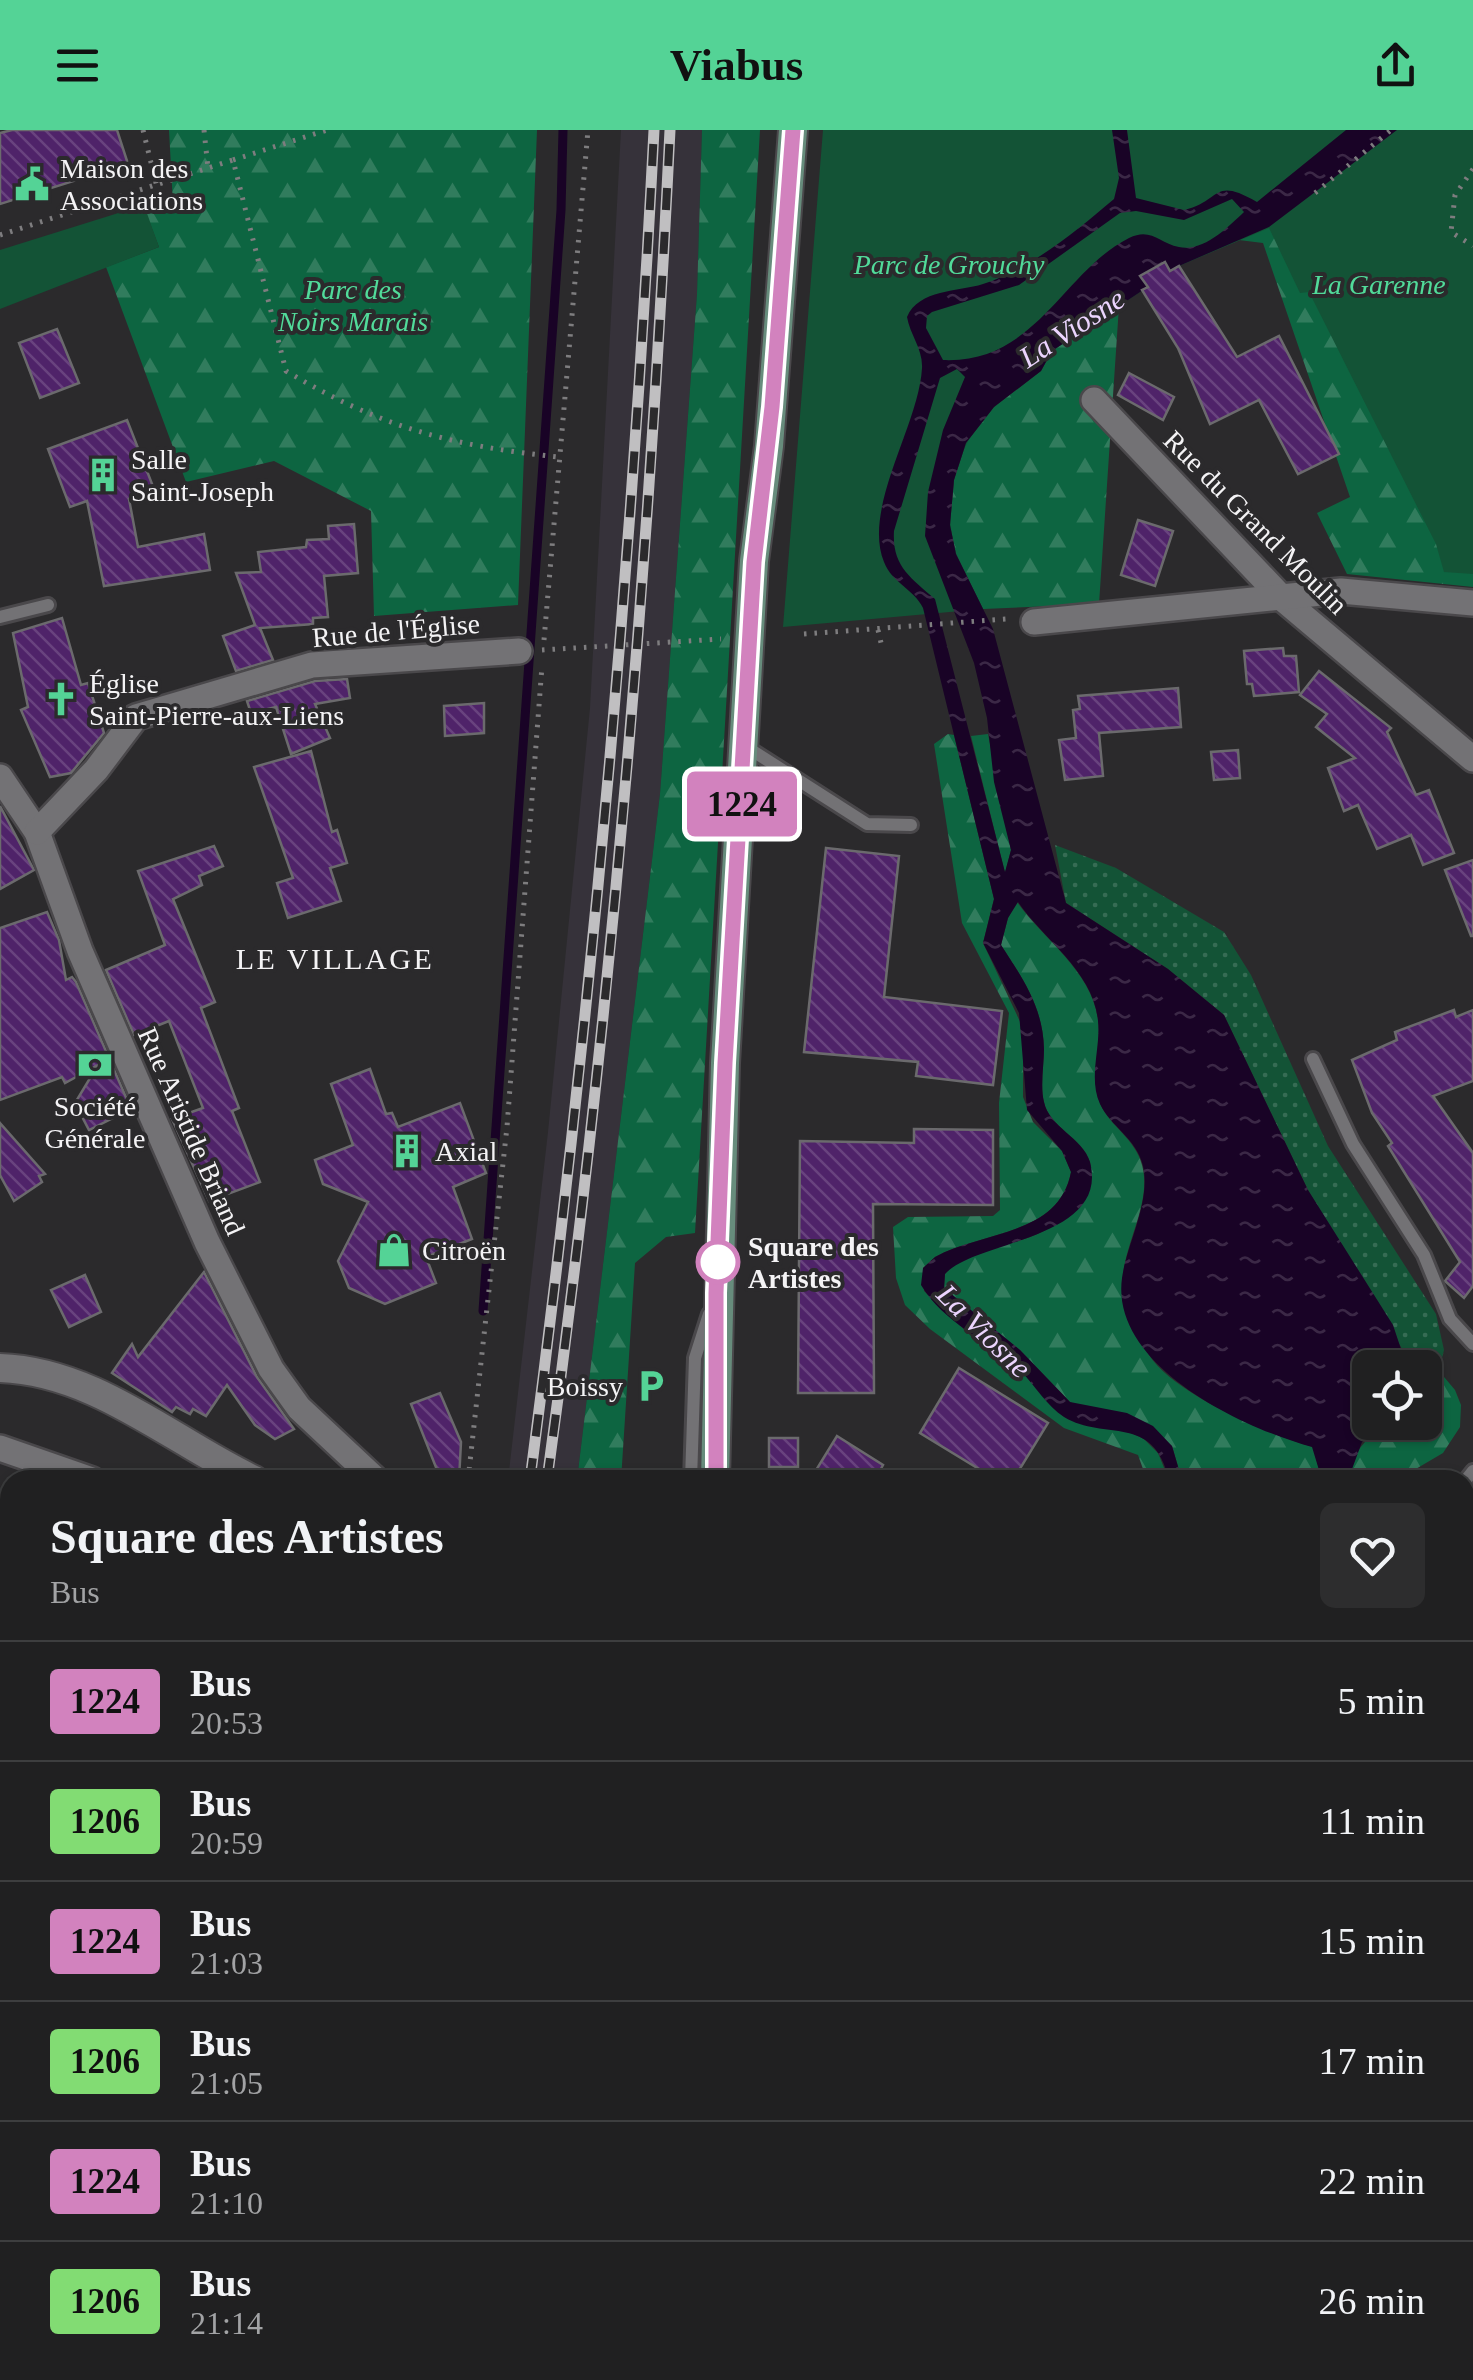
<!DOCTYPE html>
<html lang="en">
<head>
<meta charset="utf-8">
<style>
	:root { --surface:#202021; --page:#2d2d2e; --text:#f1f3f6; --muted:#a2a3a5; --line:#3d3e3f; --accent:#54d396 }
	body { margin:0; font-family:"Times New Roman",serif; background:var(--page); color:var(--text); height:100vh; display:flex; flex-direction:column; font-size:38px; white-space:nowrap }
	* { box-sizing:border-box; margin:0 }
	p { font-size:32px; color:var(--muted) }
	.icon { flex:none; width:55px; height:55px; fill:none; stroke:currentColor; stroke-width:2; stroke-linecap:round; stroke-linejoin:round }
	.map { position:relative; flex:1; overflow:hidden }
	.side { position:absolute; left:0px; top:1340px; width:1475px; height:910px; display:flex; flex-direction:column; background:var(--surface); border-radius:30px 30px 0 0; box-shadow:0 2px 8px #0004,0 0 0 2px var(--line) }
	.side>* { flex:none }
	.badge { padding:0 20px; border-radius:8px; font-size:35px; line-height:65px }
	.fabs { position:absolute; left:1352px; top:1220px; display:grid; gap:20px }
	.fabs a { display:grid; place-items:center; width:90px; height:90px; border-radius:15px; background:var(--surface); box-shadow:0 2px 8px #0004,0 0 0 2px var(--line); font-size:50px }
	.map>.badge { position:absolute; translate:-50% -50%; box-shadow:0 0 0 5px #fff }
	.round { display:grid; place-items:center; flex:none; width:105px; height:105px; border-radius:15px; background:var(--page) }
	.head { display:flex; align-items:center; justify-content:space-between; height:170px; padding:0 50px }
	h1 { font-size:48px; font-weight:700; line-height:75px }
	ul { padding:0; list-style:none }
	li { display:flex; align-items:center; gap:30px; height:120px; padding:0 50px; border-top:2px solid var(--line) }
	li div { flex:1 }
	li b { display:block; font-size:38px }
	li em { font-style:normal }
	li .badge { min-width:110px; font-weight:700; text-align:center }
	header { display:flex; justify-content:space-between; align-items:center; height:130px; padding:0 50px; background:var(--accent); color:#111; font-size:45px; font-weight:700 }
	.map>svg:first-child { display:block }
</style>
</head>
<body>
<header><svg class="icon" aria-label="menu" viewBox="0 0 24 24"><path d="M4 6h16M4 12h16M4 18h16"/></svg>Viabus<svg class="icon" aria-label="share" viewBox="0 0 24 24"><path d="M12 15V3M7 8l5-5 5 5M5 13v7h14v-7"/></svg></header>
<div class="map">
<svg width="1473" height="2250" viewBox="0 0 1473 2250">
	<defs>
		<pattern id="grass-dots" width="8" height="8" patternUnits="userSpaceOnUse" patternTransform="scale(2.5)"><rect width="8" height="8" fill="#135336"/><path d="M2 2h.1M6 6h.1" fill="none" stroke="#366c54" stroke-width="1.8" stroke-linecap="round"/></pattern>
		<pattern id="forest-firs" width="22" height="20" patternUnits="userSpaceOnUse" patternTransform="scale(2.5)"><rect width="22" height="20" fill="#0d6541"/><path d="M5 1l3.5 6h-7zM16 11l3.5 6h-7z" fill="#317c5d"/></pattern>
		<pattern id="water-ripples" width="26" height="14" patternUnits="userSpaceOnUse" patternTransform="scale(2.5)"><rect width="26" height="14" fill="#190326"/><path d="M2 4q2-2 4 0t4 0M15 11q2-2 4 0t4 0" fill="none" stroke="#3b2846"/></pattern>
		<pattern id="building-back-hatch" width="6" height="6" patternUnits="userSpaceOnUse" patternTransform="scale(2.5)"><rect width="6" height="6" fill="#4f2369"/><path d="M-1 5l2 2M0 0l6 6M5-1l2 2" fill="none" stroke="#69437f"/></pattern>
	</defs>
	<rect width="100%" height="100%" fill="#2b2a2c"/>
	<g fill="#36323a">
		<path d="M621 0H702L697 164 660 664 577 1350H508L548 1002 590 578Z"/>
		<path d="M362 2240H777L775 2250H359Z"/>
	</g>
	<path fill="url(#grass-dots)" d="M1055 715 1116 738 1224 802 1251 845 1328 1016 1436 1184 1444 1220 1439 1241 1405 1232 1401 1217 1308 1060 1224 885 1168 839 1066 773Z"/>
	<g fill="url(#forest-firs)">
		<path d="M169 0H537L518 475 374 486 371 381 274 331 186 352 106 137 159 117 146 83 173 74Z"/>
		<path d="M702 0H760L695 1103 666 1107 635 1133 621 1350H577L660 664 697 164Z"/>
		<path d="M1473 0V457L1347 444 1317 383 1350 367 1263 113 1239 110Z"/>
		<path d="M1119 176 1099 474 983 479 956 424 950 395 954 350 966 313 994 277 1041 241 1052 221Z"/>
		<path d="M948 604 954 605 994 769 983 813 1023 898V967L1033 992 1062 1021 1071 1042C1059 1106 982 1101 935 1127L923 1138 924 1161 974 1209 1018 1238 1063 1286 1121 1298 1144 1309 1158 1323 1169 1350H1147L1138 1325 1064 1298 930 1199 905 1175 896 1148 893 1097 908 1087 993 1086 1000 1080 999 973 1009 883 962 793 934 614Z"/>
		<path d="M988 604 1011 720 1005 743 971 606Z"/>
		<path d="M1017 772C1043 809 1092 841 1098 890 1102 916 1089 946 1100 973 1109 996 1135 1008 1142 1035 1152 1071 1126 1110 1123 1146 1122 1157 1130 1171 1133 1182 1138 1195 1141 1213 1149 1225 1174 1264 1269 1305 1313 1317L1322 1350H1182L1172 1316 1070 1272 1020 1220 944 1159 945 1144C979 1105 1041 1126 1081 1068 1089 1057 1093 1045 1090 1032 1083 1008 1049 997 1044 972 1040 956 1044 935 1044 919 1043 877 1023 849 1001 815L1008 788Z"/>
		<path d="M1405 1232 1439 1241 1455 1260 1461 1275 1460 1297 1443 1323 1397 1350H1348C1355 1306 1384 1293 1425 1292V1238L1407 1237Z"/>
		<path d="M1465 1658 1473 1668V1837L1465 1814Z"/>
		<path d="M0 2148 10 2152V2240H362L359 2250H0Z"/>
	</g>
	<g fill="#135336">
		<path d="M823 0H1473V444L1444 442 1436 414 1309 162 1300 163 1269 98 1179 136 1052 221C1037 247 1013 258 992 279 956 313 941 376 956 423 962 442 974 461 983 479L783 497Z"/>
		<path d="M144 75 159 117 0 179V120Z"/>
		<path d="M1473 1931V2250H844V2240H1465V1933Z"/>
	</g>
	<path fill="url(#water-ripples)" fill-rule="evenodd" d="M1112 0H1127L1136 68 1184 80C1222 71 1212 46 1257 72L1346 0H1397L1269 97 1179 136 1052 221 1041 241 994 277 966 313 954 350 950 395 956 424 993 499 1066 773 1168 839 1224 885 1308 1060 1393 1195 1407 1237 1370 1238V1292L1393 1293 1362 1312 1348 1350H1322L1312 1317C1243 1298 1110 1236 1122 1148 1127 1113 1151 1072 1143 1036 1137 1009 1111 997 1100 974 1088 948 1101 917 1098 891 1094 842 1043 809 1018 772L1008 788 1001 815C1023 849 1043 877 1044 919 1044 935 1040 956 1044 972 1049 997 1083 1008 1090 1032 1110 1110 975 1110 945 1144L944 1158 1020 1220 1070 1272 1127 1283 1153 1296 1172 1316 1182 1350H1169C1153 1282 1105 1312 1064 1287 1047 1276 1035 1256 1021 1241 990 1211 944 1194 921 1155L923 1138 935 1127C982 1101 1059 1106 1071 1042L1062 1021 1027 980 1019 883 983 813 994 769 923 478C914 459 892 453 884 432 862 378 919 295 922 238 923 219 910 205 907 187 919 159 958 162 983 154 1032 138 1075 102 1114 69L1119 48ZM1232 69 1244 82C1228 97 1204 122 1179 117 1159 113 1151 97 1129 108 1063 141 1036 234 943 230L926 198 927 186 932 182 1019 155 1120 83 1136 81 1184 90ZM957 239 965 247 943 300 928 362 925 406 974 533 987 588 994 652 1011 720 1005 742 935 469C910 447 892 436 894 401L940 248Z"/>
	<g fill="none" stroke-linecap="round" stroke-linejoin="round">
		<path stroke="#190326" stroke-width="9" d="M483 1181 561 80 563 0"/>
	</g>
	<g fill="url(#building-back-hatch)" stroke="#6b6a6d" stroke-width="2.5">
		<path d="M12 0H117L128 34 0 74V3Z"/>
		<path d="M1165 132 1170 141 1179 136 1237 227 1279 206 1339 324 1298 344 1259 270 1210 294 1178 218 1142 160 1148 157 1140 146Z"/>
		<path d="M57 199 79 253 40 268 19 213Z"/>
		<path d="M1129 243 1174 267 1163 290 1118 265Z"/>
		<path d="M127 290 154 359 129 369 138 417 204 404 210 440 104 456 87 371 70 377 48 319Z"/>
		<path d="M1138 390 1173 401 1155 456 1121 445Z"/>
		<path d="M354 394 358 443 324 446 328 487 313 488V494L260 498 273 530 236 541 223 506 255 495 236 443 261 442 258 422 306 417 307 410 329 409 328 396Z"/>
		<path d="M62 488 81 555 88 553 104 603 71 643 50 647 21 580 28 577 13 503Z"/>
		<path d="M1283 518 1284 526H1296L1299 562 1254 566 1252 554H1247L1244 521Z"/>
		<path d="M1319 541 1391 598 1387 602 1416 665 1429 660 1454 723 1423 735 1411 705 1377 719 1358 675 1344 681 1328 638 1355 628 1316 597 1327 584 1300 565Z"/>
		<path d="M347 549 350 568 315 574 330 608 291 624 276 577 251 583 247 571 315 551Z"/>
		<path d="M1178 558 1181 597 1099 603 1103 646 1065 650 1059 610 1076 608 1073 580 1080 579 1078 566Z"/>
		<path d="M484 573V603L445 606 444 576Z"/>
		<path d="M1238 620 1240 648 1214 650 1211 622Z"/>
		<path d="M311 621 332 702 337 700 347 733 330 738 341 771 288 788 277 753 293 748 254 637Z"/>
		<path d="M0 676 34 740 0 759Z"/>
		<path d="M214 716 223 736 199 746 202 755 173 769 215 872 201 878 239 978 232 981 260 1052 209 1071 172 989 203 978 169 891 134 905 106 840 165 815 138 741Z"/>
		<path d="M826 718 899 726 884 867 1002 881 993 955 916 946 918 932 804 922Z"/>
		<path d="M1473 730V806H1471L1445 740Z"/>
		<path d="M47 782 59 810 66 850 72 847 76 852 131 979 89 1000 75 973 98 935 65 953 62 947 0 970V798Z"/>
		<path d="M1454 880 1456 887 1473 880V951L1433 966 1473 1023V1156L1464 1168 1445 1151 1460 1132 1388 1016 1392 1013 1372 983 1352 930 1397 910 1395 902Z"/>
		<path d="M370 939 386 984 392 983 398 997 460 973 486 1043 453 1057 472 1109 426 1127 436 1153 385 1174 349 1158 338 1131 368 1072 323 1054 315 1030 353 1015 331 954Z"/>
		<path d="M0 993 45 1044 39 1046 42 1052 14 1071 0 1045Z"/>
		<path d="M914 999 993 1000V1075L873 1074 874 1263H798L800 1011 914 1013Z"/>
		<path d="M204 1142 257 1247 294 1299 275 1309 255 1295 227 1255 206 1286 193 1279 190 1284 176 1277 172 1282 112 1243 132 1214 138 1227Z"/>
		<path d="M85 1145 101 1182 69 1197 51 1160Z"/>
		<path d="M959 1238 1048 1293 1013 1350H997L920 1303Z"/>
		<path d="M440 1263 461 1312 459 1350H441L411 1274Z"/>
		<path d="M837 1306 883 1335 875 1350H810Z"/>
		<rect x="769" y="1308" width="29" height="29"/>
	</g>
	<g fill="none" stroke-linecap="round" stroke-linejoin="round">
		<g stroke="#4a484b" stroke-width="18">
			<g id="service">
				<path d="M0 487 48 475"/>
				<path d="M745 616 867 694 911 695"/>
				<path d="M1313 929 1353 1014 1424 1125 1450 1189 1473 1214"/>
				<path d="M691 1350 695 1228 709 1184"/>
				<path d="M1465 1351 1473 1341"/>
				<path d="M1465 2052 1473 2059"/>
				<path d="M1170 2240 1175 2250"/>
				<path d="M1343 2250 1346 2240"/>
			</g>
		</g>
		<g stroke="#4a484b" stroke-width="30">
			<g id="minor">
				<path d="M1094 270 1284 470 1473 629"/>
				<path d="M1034 492 1341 461 1473 473"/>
				<path d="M0 647 37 702 80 821 207 1112 271 1239 299 1278 376 1350"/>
				<path d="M37 702 96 640 136 587 312 535 519 521"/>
				<path d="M0 1318 92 1350"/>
				<path d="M0 1715 10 1719"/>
				<path d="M0 2003 10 2010"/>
			</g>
		</g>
		<g stroke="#4a484b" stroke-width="32">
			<g id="tertiary">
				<path d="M0 1238C95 1241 172 1311 254 1350"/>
				<path d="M1465 1476 1473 1467"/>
				<path d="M1465 1533 1473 1543"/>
			</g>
		</g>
		<g stroke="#4a484b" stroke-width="32">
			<g id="secondary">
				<path d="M715 1350 725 933 754 431 769 316 793 0"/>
				<path d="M813 2240V2250"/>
			</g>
		</g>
		<g stroke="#7e7d7f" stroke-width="5" stroke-dasharray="2.5 8" stroke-linecap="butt">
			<path d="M143 0 157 57"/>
			<path d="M204 0 208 38"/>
			<path d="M233 30 327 0"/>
			<path d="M1473 39 1455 65 1451 102 1473 116"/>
			<path d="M1315 63 1391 0"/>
			<path d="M0 105 233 30 286 241C380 297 451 316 559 327"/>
			<path d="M878 500 882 517"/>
			<path d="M804 504 1006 489"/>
			<path d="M544 510 588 0"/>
			<path d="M542 520 721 509"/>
			<path d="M468 1350 507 997 542 536"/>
			<path d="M0 2216 10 2218"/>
			<path d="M35 2250 48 2240"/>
		</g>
		<use href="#service" stroke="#737275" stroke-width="12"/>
		<use href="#minor" stroke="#737275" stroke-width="25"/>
		<use href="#tertiary" stroke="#737275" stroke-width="28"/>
		<use href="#secondary" stroke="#678c7c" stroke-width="28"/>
		<g stroke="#c0bfc1" stroke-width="11">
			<g id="rail">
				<path d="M530 1350C589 902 631 452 654 0"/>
				<path d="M547 1350C609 902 648 451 670 0"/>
				<path d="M383 2250 386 2240"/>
				<path d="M399 2250 402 2240"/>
			</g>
		</g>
		<use href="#rail" stroke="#2b2a2c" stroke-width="8" stroke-dasharray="22" stroke-linecap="butt"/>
	</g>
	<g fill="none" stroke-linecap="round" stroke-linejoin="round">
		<g stroke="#fff" stroke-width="22">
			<path id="line" d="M716 1350V1163L725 933 754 432 772 277 793 0"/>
		</g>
		<use href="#line" stroke="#d282be" stroke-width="15"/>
	</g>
	<defs>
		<g id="civic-bare" transform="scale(2.7)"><path d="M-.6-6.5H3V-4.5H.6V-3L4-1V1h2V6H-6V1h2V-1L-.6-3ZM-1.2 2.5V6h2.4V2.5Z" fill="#54d396" stroke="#2b2a2c" stroke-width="2.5" paint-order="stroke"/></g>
		<g id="building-bare" transform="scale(2.7)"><path d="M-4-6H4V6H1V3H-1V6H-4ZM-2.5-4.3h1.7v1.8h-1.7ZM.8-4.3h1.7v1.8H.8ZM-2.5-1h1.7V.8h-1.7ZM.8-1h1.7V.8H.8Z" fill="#54d396" stroke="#2b2a2c" stroke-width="2.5" paint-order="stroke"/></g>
		<g id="church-bare" transform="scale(2.7)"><path d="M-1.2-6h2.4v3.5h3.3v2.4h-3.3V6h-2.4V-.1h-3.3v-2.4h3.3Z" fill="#54d396" stroke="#2b2a2c" stroke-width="2.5" paint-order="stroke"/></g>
		<g id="bank-bare" transform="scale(2.7)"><path d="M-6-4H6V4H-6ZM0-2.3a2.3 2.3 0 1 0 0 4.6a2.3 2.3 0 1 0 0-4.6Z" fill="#54d396" stroke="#2b2a2c" stroke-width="2.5" paint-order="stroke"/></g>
		<g id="shop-bare" transform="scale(2.7)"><path d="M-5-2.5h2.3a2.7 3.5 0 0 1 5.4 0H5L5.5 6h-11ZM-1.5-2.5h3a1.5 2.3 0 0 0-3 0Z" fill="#54d396" stroke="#2b2a2c" stroke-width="2.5" paint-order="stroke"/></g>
		<g id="parking-bare" transform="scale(2.7)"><path d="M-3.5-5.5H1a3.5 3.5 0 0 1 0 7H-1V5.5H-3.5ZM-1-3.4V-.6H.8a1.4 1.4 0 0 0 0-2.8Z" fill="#54d396" stroke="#2b2a2c" stroke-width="2.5" paint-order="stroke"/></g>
	</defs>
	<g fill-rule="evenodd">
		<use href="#civic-bare" x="32" y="54"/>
		<use href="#building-bare" x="103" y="345"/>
		<use href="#church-bare" x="61" y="569"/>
		<use href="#bank-bare" x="95" y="935"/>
		<use href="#building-bare" x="407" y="1021"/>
		<use href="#shop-bare" x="394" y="1120"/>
		<use href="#parking-bare" x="651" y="1256"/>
	</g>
	<circle fill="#fff" stroke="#d282be" stroke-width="5" cx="718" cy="1132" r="20"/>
	<g text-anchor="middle" stroke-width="8" stroke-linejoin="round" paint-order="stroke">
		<g font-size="28" fill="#f4f3f5" stroke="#2b2a2c" text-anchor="start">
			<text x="60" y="48">Maison des<tspan x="60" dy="32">Associations</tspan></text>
			<text x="131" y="339">Salle<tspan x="131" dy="32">Saint-Joseph</tspan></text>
			<text x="89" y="563">Église<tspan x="89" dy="32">Saint-Pierre-aux-Liens</tspan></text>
			<text x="95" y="986" text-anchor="middle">Société<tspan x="95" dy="32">Générale</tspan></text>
			<text x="435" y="1031">Axial</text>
			<text x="422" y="1130">Citroën</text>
			<text x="623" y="1266" text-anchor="end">Boissy</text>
		</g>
		<g font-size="28" font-style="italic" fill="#51db9a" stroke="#2b2a2c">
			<text x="949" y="144">Parc de Grouchy</text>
			<text x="1379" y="164">La Garenne</text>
			<text x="353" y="169">Parc des<tspan x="353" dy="32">Noirs Marais</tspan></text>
		</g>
		<g font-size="28" fill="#f4f3f5" stroke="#2b2a2c">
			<text transform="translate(1256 392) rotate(45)" y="10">Rue du Grand Moulin</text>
			<text transform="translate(396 500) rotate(-5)" y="10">Rue de l'Église</text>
			<text transform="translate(192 1001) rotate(66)" y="10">Rue Aristide Briand</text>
		</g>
		<g font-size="28" font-weight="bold" fill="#f4f3f5" stroke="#2b2a2c" text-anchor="start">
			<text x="748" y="1126">Square des<tspan x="748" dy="32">Artistes</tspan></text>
		</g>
		<g font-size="30" font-style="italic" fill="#ecd5fe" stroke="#2b2a2c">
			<text transform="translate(1072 198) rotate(-33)" y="10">La Viosne</text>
			<text transform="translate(984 1201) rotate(45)" y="10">La Viosne</text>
		</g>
		<g font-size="30" letter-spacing="2.5" fill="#f4f3f5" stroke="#2b2a2c">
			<text x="335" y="839">LE VILLAGE</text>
		</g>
	</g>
</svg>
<div class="fabs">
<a><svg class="icon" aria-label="locate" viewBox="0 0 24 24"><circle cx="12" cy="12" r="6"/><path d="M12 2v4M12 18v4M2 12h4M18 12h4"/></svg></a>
</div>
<b class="badge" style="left:742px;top:674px;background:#d282be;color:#111">1224</b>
<section class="side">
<div class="head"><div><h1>Square des Artistes</h1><p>Bus</p></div><a class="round"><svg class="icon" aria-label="heart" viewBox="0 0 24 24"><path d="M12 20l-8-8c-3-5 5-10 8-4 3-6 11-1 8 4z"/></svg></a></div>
<ul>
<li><span class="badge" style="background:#d282be;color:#111">1224</span><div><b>Bus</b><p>20:53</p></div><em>5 min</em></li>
<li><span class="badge" style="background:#82dc73;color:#111">1206</span><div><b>Bus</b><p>20:59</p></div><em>11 min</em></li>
<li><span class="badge" style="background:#d282be;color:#111">1224</span><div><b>Bus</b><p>21:03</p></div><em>15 min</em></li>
<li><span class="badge" style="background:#82dc73;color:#111">1206</span><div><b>Bus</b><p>21:05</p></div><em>17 min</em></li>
<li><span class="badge" style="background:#d282be;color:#111">1224</span><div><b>Bus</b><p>21:10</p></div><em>22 min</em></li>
<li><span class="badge" style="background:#82dc73;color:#111">1206</span><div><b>Bus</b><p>21:14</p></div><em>26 min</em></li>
</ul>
</section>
</div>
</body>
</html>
